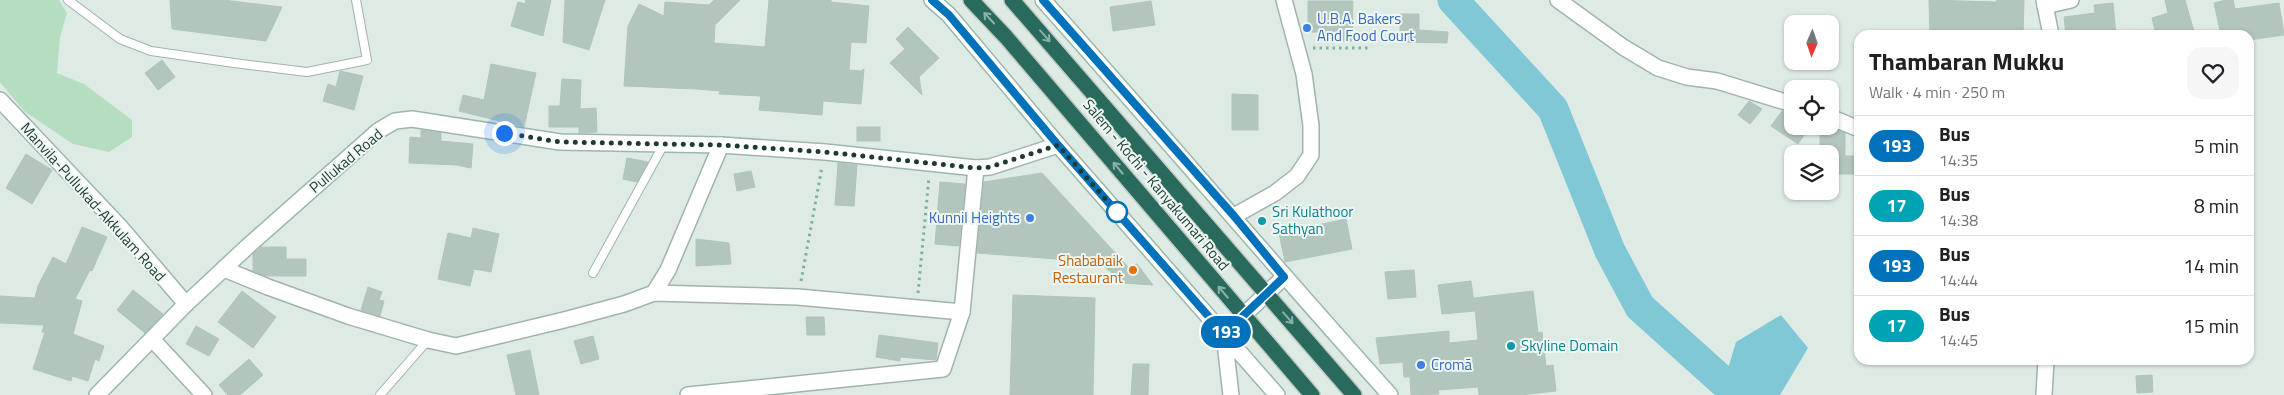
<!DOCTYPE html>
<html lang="en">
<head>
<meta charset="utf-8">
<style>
	:root { --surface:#fff; --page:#f6f6f6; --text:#202124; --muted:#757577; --line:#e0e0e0 }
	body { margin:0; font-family:"Titillium Web",sans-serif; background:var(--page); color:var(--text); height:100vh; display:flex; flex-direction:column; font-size:19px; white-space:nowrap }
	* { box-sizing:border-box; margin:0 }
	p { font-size:16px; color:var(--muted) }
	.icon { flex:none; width:28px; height:28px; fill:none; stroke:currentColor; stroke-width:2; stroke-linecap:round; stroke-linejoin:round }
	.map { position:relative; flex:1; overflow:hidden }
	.details { position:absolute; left:1854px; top:30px; width:400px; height:335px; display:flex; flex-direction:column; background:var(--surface); border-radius:15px; box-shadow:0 1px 4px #0004 }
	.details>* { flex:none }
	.badge { padding:0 10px; border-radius:16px; font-size:18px; line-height:32px }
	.needle { width:32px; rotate:182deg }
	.fabs { position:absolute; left:1784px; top:15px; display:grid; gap:10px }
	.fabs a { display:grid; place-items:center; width:55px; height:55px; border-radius:10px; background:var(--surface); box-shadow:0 1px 4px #0004; font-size:25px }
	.you { position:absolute; width:25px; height:25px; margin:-12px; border:4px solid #fff; border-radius:50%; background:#1a73e8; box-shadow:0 0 0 8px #1a73e833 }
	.map>.badge { position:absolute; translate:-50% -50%; box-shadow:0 0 0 2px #fff }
	.round { display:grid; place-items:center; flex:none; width:52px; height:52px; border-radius:15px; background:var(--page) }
	.headline { display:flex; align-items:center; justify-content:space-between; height:85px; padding:0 15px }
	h1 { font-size:24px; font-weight:700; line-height:38px }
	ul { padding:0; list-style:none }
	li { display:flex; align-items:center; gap:15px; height:60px; padding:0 15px; border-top:1px solid var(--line) }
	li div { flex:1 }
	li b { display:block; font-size:19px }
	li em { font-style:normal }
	li .badge { min-width:55px; font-weight:700; text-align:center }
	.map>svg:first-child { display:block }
</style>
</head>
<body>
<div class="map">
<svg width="2284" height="395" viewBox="0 0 2284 395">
	<rect width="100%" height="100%" fill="#deebe5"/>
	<path fill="#b4debf" d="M0 0H59L67 13 60 37 57 73 84 84 132 120V137L109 152 73 144 24 111 0 82Z"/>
	<path fill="#80c8d5" d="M1781 315 1808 348 1780 395H1720L1736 342Z"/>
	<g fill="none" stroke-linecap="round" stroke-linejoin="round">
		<path stroke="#80c8d5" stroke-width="31" d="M1453 0 1553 109 1610 251 1640 307 1738 395"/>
	</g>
	<g fill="#b3c6be" stroke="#b0c5bc">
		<path d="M170 0H223L282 7 266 41 172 29Z"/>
		<path d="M526 0H551L543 36 511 26 518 2 525 4Z"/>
		<path d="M565 0H605L589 50 563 42Z"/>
		<path d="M714 0H740L715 25 714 43 765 47 769 0H831V2L869 6 866 43 851 42 849 70 861 71 864 69 861 104 823 101 822 115 759 110 761 96 719 94 720 91 697 89 624 86 628 26 639 4 664 16 665 2 709 5Z"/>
		<path d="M1929 0 1997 2 1996 0H2024L2023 35H1930Z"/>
		<path d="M2165 0H2185L2195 35H2156L2152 18 2168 13Z"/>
		<path d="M2226 0H2233L2235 9 2279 3 2284 35 2249 40V35H2221L2214 3Z"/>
		<path d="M1151 1 1155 25 1113 31 1110 7Z"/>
		<path d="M1308 1H1353L1352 41H1330V32H1308Z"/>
		<path d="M2113 3 2116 35H2066L2064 17 2095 13 2094 5Z"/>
		<path d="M1400 14H1419V30L1448 32 1447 43 1400 42Z"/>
		<path d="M908 27 939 58 919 77 922 95 890 63 905 49 896 39Z"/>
		<path d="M162 60 175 77 158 90 145 73Z"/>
		<path d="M491 64 536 73 524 127 459 111 463 95 484 100Z"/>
		<path d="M340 71 363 76 354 110 323 101 328 84 336 87Z"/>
		<path d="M562 79 581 80 580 109 596 108 597 132 579 133V127H549V106H560Z"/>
		<path d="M1232 94 1258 95V130H1232Z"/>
		<path d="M1749 101 1762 109 1750 124 1738 115Z"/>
		<path d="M1782 111 1792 117V126H1810L1798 144 1771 126Z"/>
		<rect x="857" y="127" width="23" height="14"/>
		<path d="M421 130 441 133V141L473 144 471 168 456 165 409 163 410 137 421 138Z"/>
		<path d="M1820 130H1836L1845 133V156H1855V174H1830V154H1820Z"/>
		<path d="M26 154 52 170 32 204 6 188Z"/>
		<path d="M627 158 648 162 637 182 623 179Z"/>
		<path d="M838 163 857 165 854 206 835 205Z"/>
		<path d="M751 171 755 187 737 191 734 174Z"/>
		<path d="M1042 173 1129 268 1137 264 1153 285 1123 283 1097 260 1096 262 977 253 984 182Z"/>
		<path d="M940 182 965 184 959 246 935 244Z"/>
		<path d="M1346 219 1352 249 1285 262 1279 233Z"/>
		<path d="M82 227 107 237 92 271 90 270 75 299 82 301 73 334 104 346 99 361 95 359 88 381 72 376 71 381 33 369 45 332H42L44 325 0 323V296L35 298 38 286 53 257 66 264Z"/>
		<path d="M473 228 499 234 491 272 474 269 470 286 438 279 448 233 471 238Z"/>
		<path d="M696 239 729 243 731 264 696 266Z"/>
		<path d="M261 247H286V259H306V276H265L253 271V254Z"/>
		<path d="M1414 270 1416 297 1388 299 1385 272Z"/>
		<path d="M1471 281 1475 311 1442 314 1438 285Z"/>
		<path d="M368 287 382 292 379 300 384 301 380 316 361 310Z"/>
		<path d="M133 290 163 314 145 333 117 310Z"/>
		<path d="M242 291 276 317 253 348 218 322Z"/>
		<path d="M1533 291 1538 333 1542 332 1546 366 1553 365 1556 391 1520 395H1479L1478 387 1438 390 1439 394 1411 395 1410 377H1404L1403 362 1380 364 1376 338 1449 331V343L1478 340 1474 298Z"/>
		<path d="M1013 295 1095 298 1093 395H1010Z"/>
		<path d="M806 317H824L825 335H807Z"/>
		<path d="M196 326 219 339 209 356 186 344Z"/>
		<path d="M879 335 938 343 936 360 900 357V361L876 357Z"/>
		<path d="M593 336 599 359 581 364 574 341Z"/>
		<path d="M530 350 539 395H516L507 355Z"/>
		<path d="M249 359 263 375 240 395H228L219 385Z"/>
		<path d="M1133 364H1149L1148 395H1131Z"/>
		<path d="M2152 375 2153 392 2137 393 2136 376Z"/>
	</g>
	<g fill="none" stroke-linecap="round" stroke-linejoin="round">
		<g stroke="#a1b3ac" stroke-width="10">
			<g id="lane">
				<path d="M68 0 120 39 151 51 234 63 307 72 367 60 356 0"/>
				<path d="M593 273 664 144"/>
				<path d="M380 395 428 340"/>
			</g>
		</g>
		<g stroke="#a1b3ac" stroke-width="18">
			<g id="street">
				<path d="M1558 0 1623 47 1658 68 1687 77 1717 81 1792 104"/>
				<path d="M2044 0 2051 35"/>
				<path d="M2045 6 2071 0"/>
				<path d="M1830 117 1859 129"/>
				<path d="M1234 216 1275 193 1297 176 1311 155V126L1304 74 1284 0"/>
				<path d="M224 269 268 287 348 316 428 340 456 346 568 319 624 304 654 293 798 297 962 312"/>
				<path d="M654 293 668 270 721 145"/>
				<path d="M1224 334 1231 395"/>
				<path d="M152 339 204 395"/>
				<path d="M688 395 943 369 962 312 976 168"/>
				<path d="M2044 395 2046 360"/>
			</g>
		</g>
		<g stroke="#9cb7ad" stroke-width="18">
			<g id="secondary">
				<path d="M932 0 949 15 1058 145 1277 395"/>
				<path d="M1043 0C1160 131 1273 265 1390 395"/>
				<path d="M0 100 122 229 186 304"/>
				<path d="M1224 334 1284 277"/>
				<path d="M97 395 186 304 247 247 378 131 395 121 412 119 560 142 721 145 825 152 976 168 990 167 1058 145"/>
			</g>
		</g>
		<g stroke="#c0c8c6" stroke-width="18">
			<g id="highway">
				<path d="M971 0 1006 37 1312 395"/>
				<path d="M1012 0 1354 395"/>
			</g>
		</g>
		<g stroke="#7bb1a0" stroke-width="3" stroke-dasharray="2.5 4" stroke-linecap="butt">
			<path d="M1313 48H1368"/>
			<path d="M801 281 822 167"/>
			<path d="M918 293 929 177"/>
		</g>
		<use href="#lane" stroke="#fff" stroke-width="8"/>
		<use href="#street" stroke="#fff" stroke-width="15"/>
		<use href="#secondary" stroke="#fff" stroke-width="15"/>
		<use href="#highway" stroke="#286a5c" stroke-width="15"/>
	</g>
	<defs><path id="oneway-shaft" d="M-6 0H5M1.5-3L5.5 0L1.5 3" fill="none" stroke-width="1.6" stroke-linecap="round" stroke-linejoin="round" transform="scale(1.25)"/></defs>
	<g stroke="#8bb0a8">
		<use href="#oneway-shaft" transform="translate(989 18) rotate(-133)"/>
		<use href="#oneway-shaft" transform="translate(1045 36) rotate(49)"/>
		<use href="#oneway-shaft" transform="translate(1118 168) rotate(-130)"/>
		<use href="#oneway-shaft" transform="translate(1223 292) rotate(-130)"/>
		<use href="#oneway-shaft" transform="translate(1288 318) rotate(49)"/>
	</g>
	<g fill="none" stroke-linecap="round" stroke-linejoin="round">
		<g stroke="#fff" stroke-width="11">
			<path id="line" d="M932 0 949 15 1058 145 1224 334 1284 277 1234 216 1043 0"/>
		</g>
		<use href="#line" stroke="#0072bc" stroke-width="8"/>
		<path stroke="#1e3b33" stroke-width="5" stroke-dasharray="0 9" d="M504 133 560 142 721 145 825 152 976 168 990 167 1058 145 1122 218 1117 212"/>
	</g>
	<g fill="#3f7fe0" stroke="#eef7f3" stroke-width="2">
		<circle cx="1307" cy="28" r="5"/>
		<circle cx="1030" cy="218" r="5"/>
		<circle cx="1421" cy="365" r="5"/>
	</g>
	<circle fill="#fff" stroke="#0072bc" stroke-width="2.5" cx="1117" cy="212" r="10"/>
	<g fill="#0f9aa8" stroke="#eef7f3" stroke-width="2">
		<circle cx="1262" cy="221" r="5"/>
		<circle cx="1511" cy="346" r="5"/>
	</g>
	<circle fill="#e8710a" stroke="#eef7f3" stroke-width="2" cx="1133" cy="270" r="5"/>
	<g text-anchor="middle" stroke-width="4" stroke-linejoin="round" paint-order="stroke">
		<g font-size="15" fill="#366cbe" stroke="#eef7f3" text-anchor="start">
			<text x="1317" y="24">U.B.A. Bakers<tspan x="1317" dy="17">And Food Court</tspan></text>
			<text x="1020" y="223" text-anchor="end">Kunnil Heights</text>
			<text x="1431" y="370">Cromā</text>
		</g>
		<g font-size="15" fill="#1e3b33" stroke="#eef7f3">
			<text transform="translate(346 161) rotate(-40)" y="5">Pullukad Road</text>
			<text transform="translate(1156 185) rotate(50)" y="5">Salem - Kochi - Kanyakumari Road</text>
			<text transform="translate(93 202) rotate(48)" y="5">Manvila-Pullukad-Akkulam Road</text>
		</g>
		<g font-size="15" fill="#0d838f" stroke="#eef7f3" text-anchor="start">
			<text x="1272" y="217">Sri Kulathoor<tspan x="1272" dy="17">Sathyan</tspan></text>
			<text x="1521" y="351">Skyline Domain</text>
		</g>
		<g font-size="15" fill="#c56008" stroke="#eef7f3" text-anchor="end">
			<text x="1123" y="266">Shababaik<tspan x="1123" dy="17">Restaurant</tspan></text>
		</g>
	</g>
</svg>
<div class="fabs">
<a><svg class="needle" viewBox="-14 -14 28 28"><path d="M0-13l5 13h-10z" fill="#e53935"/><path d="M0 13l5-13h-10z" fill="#757577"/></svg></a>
<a><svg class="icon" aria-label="locate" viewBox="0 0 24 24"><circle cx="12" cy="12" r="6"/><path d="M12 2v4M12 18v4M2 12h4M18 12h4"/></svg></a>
<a><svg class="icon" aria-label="layers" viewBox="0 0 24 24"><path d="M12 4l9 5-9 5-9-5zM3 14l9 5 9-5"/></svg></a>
</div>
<div class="you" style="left:504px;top:133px"></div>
<b class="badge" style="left:1226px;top:332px;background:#0072bc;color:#fff">193</b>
<section class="details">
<div class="headline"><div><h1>Thambaran Mukku</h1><p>Walk · 4 min · 250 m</p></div><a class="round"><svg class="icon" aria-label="heart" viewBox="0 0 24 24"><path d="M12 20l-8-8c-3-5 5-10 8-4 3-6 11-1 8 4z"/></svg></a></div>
<ul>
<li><span class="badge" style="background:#0072bc;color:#fff">193</span><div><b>Bus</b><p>14:35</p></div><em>5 min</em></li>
<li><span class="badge" style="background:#00a3b4;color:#fff">17</span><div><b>Bus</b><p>14:38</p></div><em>8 min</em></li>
<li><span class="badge" style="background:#0072bc;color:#fff">193</span><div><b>Bus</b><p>14:44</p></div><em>14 min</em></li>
<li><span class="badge" style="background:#00a3b4;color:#fff">17</span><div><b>Bus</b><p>14:45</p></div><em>15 min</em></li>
</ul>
</section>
</div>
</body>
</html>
